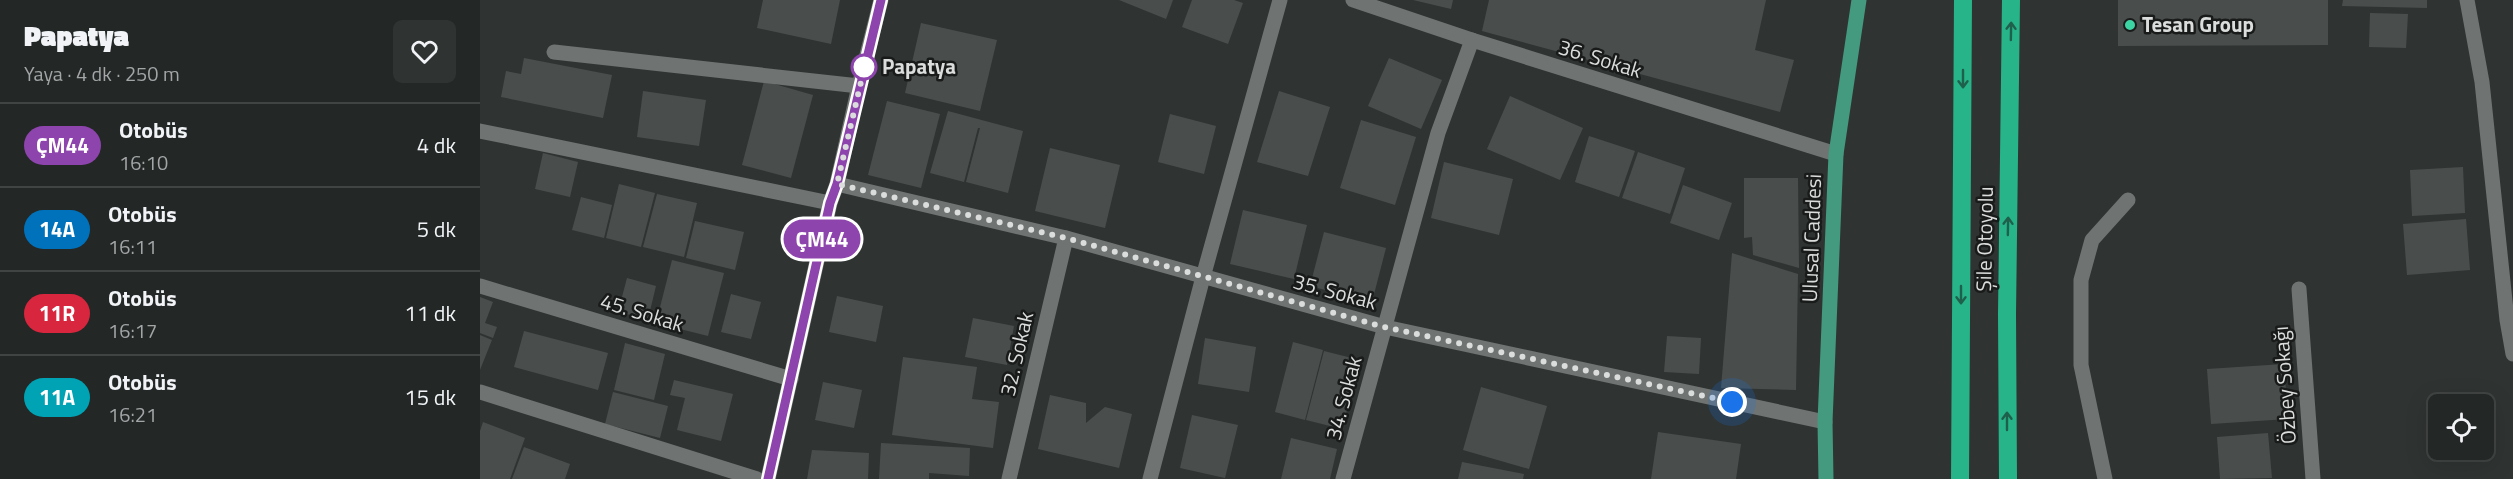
<!DOCTYPE html>
<html lang="tr">
<head>
<meta charset="utf-8">
<style>
	:root { --surface:#232726; --page:#2f3332; --text:#f1f3f6; --muted:#a3a5a7; --line:#404443 }
	body { margin:0; font-family:"Titillium Web",sans-serif; background:var(--page); color:var(--text); height:100vh; display:flex; flex-direction:column; font-size:22px; white-space:nowrap }
	* { box-sizing:border-box; margin:0 }
	p { font-size:20px; color:var(--muted) }
	.icon { flex:none; width:33px; height:33px; fill:none; stroke:currentColor; stroke-width:2; stroke-linecap:round; stroke-linejoin:round }
	.map { position:relative; flex:1; overflow:hidden }
	.details { display:flex; flex-direction:column; background:var(--surface); width:480px }
	.details>* { flex:none }
	.badge { padding:0 12px; border-radius:20px; font-size:21px; line-height:39px }
	.fabs { position:absolute; left:1948px; top:394px; display:grid; gap:12px }
	.fabs a { display:grid; place-items:center; width:66px; height:66px; border-radius:9px; background:var(--surface); box-shadow:0 6px 24px #0002,0 0 0 2px var(--line); font-size:30px }
	.you { position:absolute; width:30px; height:30px; margin:-15px; border:4px solid #fff; border-radius:50%; background:#1a73e8; box-shadow:0 0 0 9px #1a73e833 }
	.map>.badge { position:absolute; translate:-50% -50%; box-shadow:0 0 0 3px #fff }
	.round { display:grid; place-items:center; flex:none; width:63px; height:63px; border-radius:9px; background:var(--page) }
	.headline { display:flex; align-items:center; justify-content:space-between; height:102px; padding:0 24px }
	h1 { font-size:28px; font-weight:800; line-height:45px }
	ul { padding:0; list-style:none }
	li { display:flex; align-items:center; gap:18px; height:84px; padding:0 24px; border-top:2px solid var(--line) }
	li div { flex:1 }
	li b { display:block; font-size:22px }
	li em { font-style:normal }
	li .badge { min-width:66px; font-weight:700; text-align:center }
	main { display:flex; flex:1; min-height:0 }
	.map>svg:first-child { display:block }
</style>
</head>
<body>
<main>
<section class="details">
<div class="headline"><div><h1>Papatya</h1><p>Yaya · 4 dk · 250 m</p></div><a class="round"><svg class="icon" aria-label="heart" viewBox="0 0 24 24"><path d="M12 20l-8-8c-3-5 5-10 8-4 3-6 11-1 8 4z"/></svg></a></div>
<ul>
<li><span class="badge" style="background:#8e44ad;color:#fff">ÇM44</span><div><b>Otobüs</b><p>16:10</p></div><em>4 dk</em></li>
<li><span class="badge" style="background:#0072bc;color:#fff">14A</span><div><b>Otobüs</b><p>16:11</p></div><em>5 dk</em></li>
<li><span class="badge" style="background:#d7263d;color:#fff">11R</span><div><b>Otobüs</b><p>16:17</p></div><em>11 dk</em></li>
<li><span class="badge" style="background:#00a3b4;color:#fff">11A</span><div><b>Otobüs</b><p>16:21</p></div><em>15 dk</em></li>
</ul>
</section>
<div class="map">
<svg width="2033" height="479" viewBox="0 0 2033 479">
	<rect width="100%" height="100%" fill="#2f3432"/>
	<g fill="#494e4c">
		<path d="M283 0H360L351 44 277 28Z"/>
		<path d="M639 0H693L686 19Z"/>
		<path d="M712 0H754L763 3 748 44 702 27Z"/>
		<path d="M933 0H973L971 9Z"/>
		<path d="M1009 0H1286L1275 50 1314 60 1300 112 1002 31Z"/>
		<path d="M1638 0H1848V45L1638 46Z"/>
		<path d="M1863 0H1947V8L1862 6Z"/>
		<path d="M1890 13 1928 14 1926 48 1889 47Z"/>
		<path d="M441 23 517 40 500 111 425 93Z"/>
		<path d="M44 58 132 75 123 118 21 97 26 71 41 74Z"/>
		<path d="M909 58 962 80 941 129 888 106Z"/>
		<path d="M284 81 333 95 311 178 262 165Z"/>
		<path d="M163 91 226 100 219 146 157 137Z"/>
		<path d="M799 91 850 107 828 176 777 162Z"/>
		<path d="M1030 96 1103 128 1080 180 1007 149Z"/>
		<path d="M407 101 460 114 441 188 388 175Z"/>
		<path d="M468 111 543 131 528 193 486 182 500 128H498L484 182 450 173Z"/>
		<path d="M690 114 736 126 724 174 678 162Z"/>
		<path d="M881 120 936 137 915 205 860 188Z"/>
		<path d="M1109 136 1155 151 1139 197 1095 182Z"/>
		<path d="M570 148 640 165 625 228 555 211Z"/>
		<path d="M1158 152 1205 168 1190 214 1142 198Z"/>
		<path d="M63 153 98 162 90 197 55 189Z"/>
		<path d="M964 162 1033 179 1019 235 951 218Z"/>
		<path d="M1983 167 1985 213 1932 216 1930 170Z"/>
		<path d="M1264 178H1318L1319 268 1273 255 1272 237 1264 238Z"/>
		<path d="M139 184 175 193 161 247 126 238Z"/>
		<path d="M1203 185 1252 203 1239 240 1190 223Z"/>
		<path d="M177 194 217 203 204 257 163 247Z"/>
		<path d="M101 197 132 205 124 238 92 230Z"/>
		<path d="M763 210 827 225 814 279 750 264Z"/>
		<path d="M1986 219 1990 270 1927 275 1923 224Z"/>
		<path d="M215 221 264 232 255 270 206 258Z"/>
		<path d="M844 232 906 248 892 302 830 286Z"/>
		<path d="M1252 253 1318 274 1316 390 1241 388Z"/>
		<path d="M192 260 244 273 228 336 176 323Z"/>
		<path d="M147 278 176 286 168 319 138 312Z"/>
		<path d="M251 294 281 302 271 339 241 332Z"/>
		<path d="M357 296 403 306 396 342 349 332Z"/>
		<path d="M0 297 13 302 5 323 17 327 13 338 0 333Z"/>
		<path d="M493 318 534 326 527 365 485 357Z"/>
		<path d="M44 331 128 353 118 390 34 367Z"/>
		<path d="M0 335 12 340 0 370Z"/>
		<path d="M1187 336 1221 338 1219 374 1184 372Z"/>
		<path d="M725 338 776 347 769 392 718 384Z"/>
		<path d="M813 342 843 350 825 420 795 412Z"/>
		<path d="M145 343 185 354 174 400 134 390Z"/>
		<path d="M844 351 880 360 862 429 826 420Z"/>
		<path d="M423 357 497 367 492 399 519 402 513 448 412 435Z"/>
		<path d="M1804 364 1808 419 1731 424 1727 369Z"/>
		<path d="M194 380 253 394 241 441 197 430 205 398 190 395Z"/>
		<path d="M343 382 382 390 374 428 335 420Z"/>
		<path d="M1001 387 1067 406 1049 469 983 450Z"/>
		<path d="M133 392 188 406 180 438 125 424Z"/>
		<path d="M570 395 606 403V423L625 407 652 414 639 468 558 449Z"/>
		<path d="M712 415 758 425 745 478 700 468Z"/>
		<path d="M3 422 45 438 30 479H0V431Z"/>
		<path d="M1178 432 1261 444 1256 479H1171Z"/>
		<path d="M1788 433 1792 478 1740 479 1737 437Z"/>
		<path d="M811 438 857 449 850 479H801Z"/>
		<path d="M401 443 490 448 489 476 449 473V479H399Z"/>
		<path d="M44 447 90 464 85 479H32Z"/>
		<path d="M332 450 389 453 388 479H327Z"/>
		<path d="M982 462 1044 474 1043 479H978Z"/>
	</g>
	<g fill="none" stroke-linecap="round" stroke-linejoin="round">
		<g stroke="#6f7472" stroke-width="15">
			<path d="M873 0 992 40 1356 154"/>
			<path d="M1987 0 2002 82 2027 320 2033 354"/>
			<path d="M74 52 379 86"/>
			<path d="M0 131 350 203"/>
			<path d="M357 184 586 238 905 327 1345 422"/>
			<path d="M0 286 311 379"/>
			<path d="M1819 289 1833 479"/>
			<path d="M0 392 277 479"/>
			<path d="M529 479 586 238"/>
			<path d="M670 479 723 277 800 0"/>
			<path d="M863 479 958 133 992 40"/>
			<path d="M1625 479 1601 365V280L1612 240 1648 200"/>
		</g>
		<path stroke="#6f7472" stroke-width="15" d="M288 479 350 203 357 184 379 86 401 0"/>
		<path stroke="#439a7f" stroke-width="15" d="M1346 479 1345 422 1356 154 1379 0"/>
		<g stroke="#26b488" stroke-width="18">
			<path d="M1480 479 1483 0"/>
			<path d="M1528 479 1527 314 1531 0"/>
		</g>
	</g>
	<defs><path id="oneway-shaft" d="M-6 0H5M1.5-3L5.5 0L1.5 3" fill="none" stroke-width="1.6" stroke-linecap="round" stroke-linejoin="round" transform="scale(1.5)"/></defs>
	<g stroke="#1f604c">
		<use href="#oneway-shaft" transform="translate(1531 31) rotate(-89)"/>
		<use href="#oneway-shaft" transform="translate(1483 79) rotate(90)"/>
		<use href="#oneway-shaft" transform="translate(1528 226) rotate(-89)"/>
		<use href="#oneway-shaft" transform="translate(1481 295) rotate(90)"/>
		<use href="#oneway-shaft" transform="translate(1527 421) rotate(-90)"/>
	</g>
	<g fill="none" stroke-linecap="round" stroke-linejoin="round">
		<g stroke="#fff" stroke-width="14">
			<path id="line" d="M288 479 350 203 357 184 401 0"/>
		</g>
		<use href="#line" stroke="#8e44ad" stroke-width="9"/>
		<path stroke="#dadddc" stroke-width="6" stroke-dasharray="0 10.8" d="M384 67 385 65 357 184 586 238 904 327 1252 402"/>
	</g>
	<circle fill="#3dd4a3" stroke="#191b1a" stroke-width="2" cx="1650" cy="25" r="6"/>
	<circle fill="#fff" stroke="#8e44ad" stroke-width="3" cx="384" cy="67" r="12"/>
	<g text-anchor="middle" stroke-width="5" stroke-linejoin="round" paint-order="stroke">
		<g font-size="21" font-weight="bold" fill="#dadddc" stroke="#191b1a" text-anchor="start">
			<text x="1662" y="32">Tesan Group</text>
		</g>
		<g font-size="21" fill="#dadddc" stroke="#191b1a">
			<text transform="translate(1120 59) rotate(17)" y="7">36. Sokak</text>
			<text transform="translate(1332 238) rotate(-88)" y="7">Ulusal Caddesi</text>
			<text transform="translate(1505 239) rotate(-89)" y="7">Şile Otoyolu</text>
			<text transform="translate(855 292) rotate(15)" y="7">35. Sokak</text>
			<text transform="translate(162 313) rotate(17)" y="7">45. Sokak</text>
			<text transform="translate(537 354) rotate(-77)" y="7">32. Sokak</text>
			<text transform="translate(1805 385) rotate(-94)" y="7">Özbey Sokağı</text>
			<text transform="translate(864 398) rotate(-75)" y="7">34. Sokak</text>
		</g>
		<g font-size="21" font-weight="bold" fill="#dadddc" stroke="#191b1a" text-anchor="start">
			<text x="402" y="74">Papatya</text>
		</g>
	</g>
</svg>
<div class="fabs">
<a><svg class="icon" aria-label="locate" viewBox="0 0 24 24"><circle cx="12" cy="12" r="6"/><path d="M12 2v4M12 18v4M2 12h4M18 12h4"/></svg></a>
</div>
<div class="you" style="left:1252px;top:402px"></div>
<b class="badge" style="left:342px;top:239px;background:#8e44ad;color:#fff">ÇM44</b>
</div>
</main>
</body>
</html>
